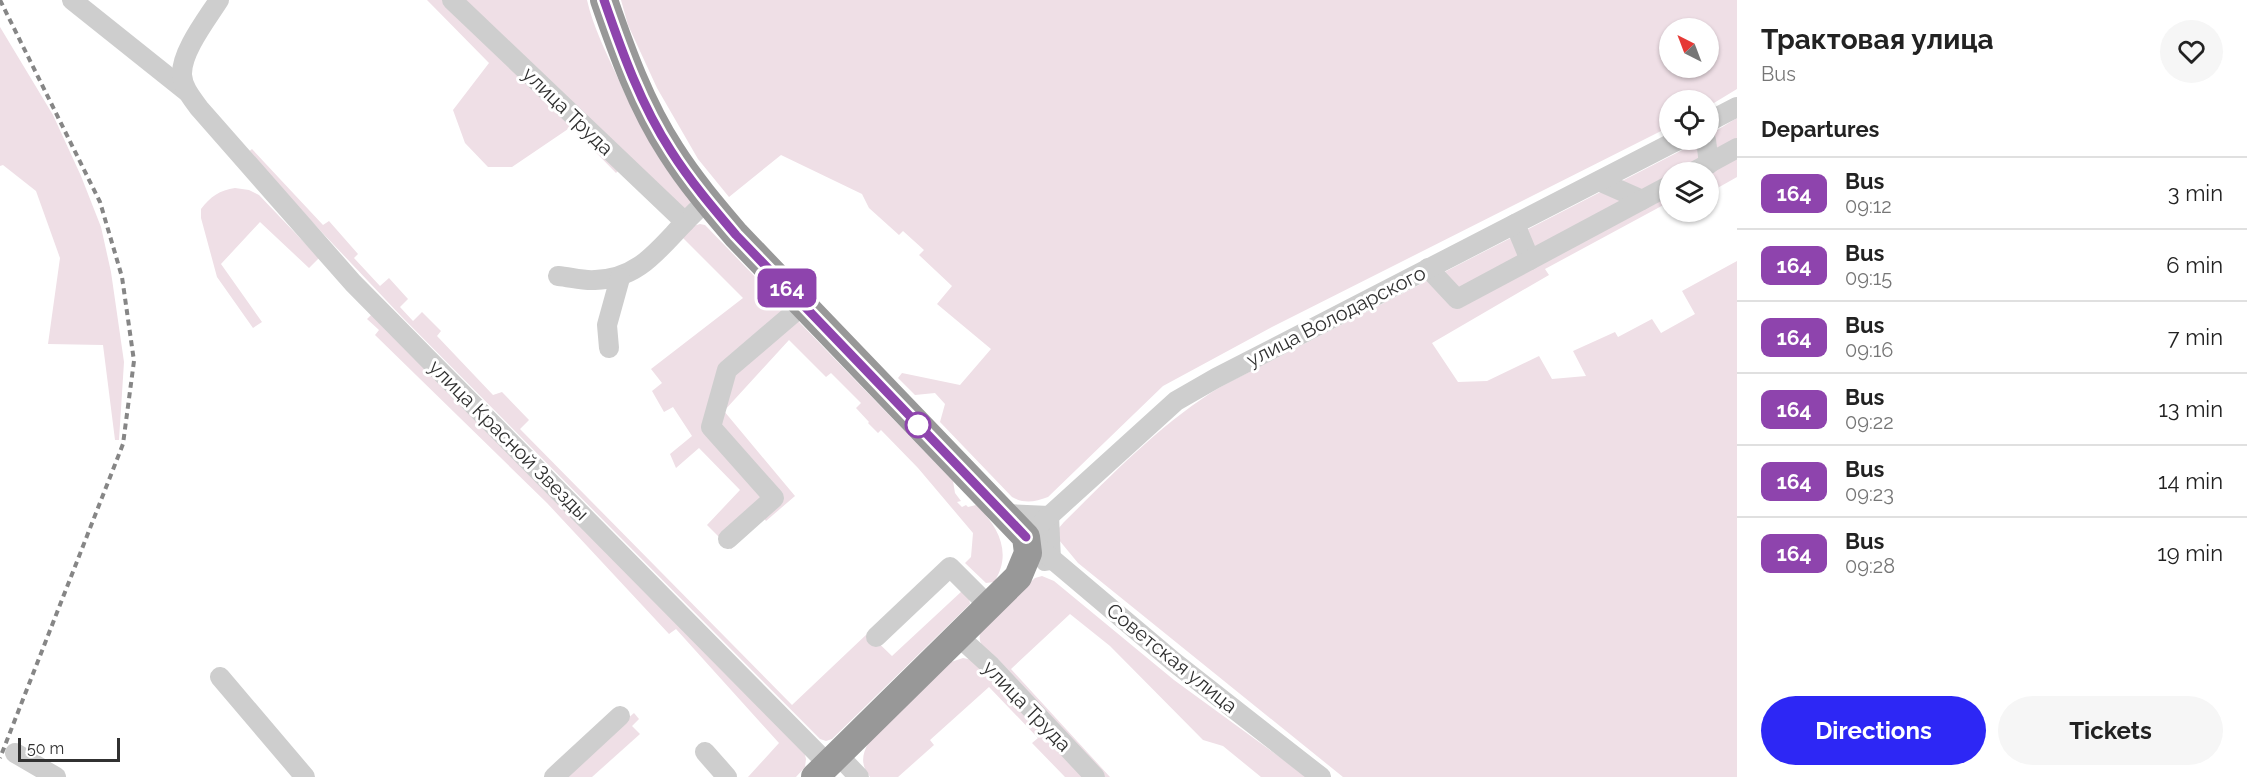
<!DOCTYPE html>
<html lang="en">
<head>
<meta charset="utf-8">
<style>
	:root { --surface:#fff; --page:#f6f6f6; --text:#222; --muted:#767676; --line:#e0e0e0; --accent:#2d27f5 }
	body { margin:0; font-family:Raleway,sans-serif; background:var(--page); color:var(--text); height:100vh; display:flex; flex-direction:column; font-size:22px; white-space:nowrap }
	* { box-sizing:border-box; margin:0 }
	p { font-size:20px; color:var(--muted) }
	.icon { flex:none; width:33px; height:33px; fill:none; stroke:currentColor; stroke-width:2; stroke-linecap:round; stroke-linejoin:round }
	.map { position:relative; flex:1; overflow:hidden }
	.sheet { display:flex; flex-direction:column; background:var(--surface); width:510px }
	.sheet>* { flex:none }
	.badge { padding:0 12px; border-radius:9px; font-size:21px; line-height:39px }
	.needle { width:39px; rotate:318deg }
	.fabs { position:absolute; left:1659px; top:18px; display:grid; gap:12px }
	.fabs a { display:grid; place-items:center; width:60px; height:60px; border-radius:50%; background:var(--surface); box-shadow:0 2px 4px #0004; font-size:30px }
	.scale { position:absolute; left:18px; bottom:15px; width:102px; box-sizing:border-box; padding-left:6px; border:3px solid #313131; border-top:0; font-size:16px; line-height:21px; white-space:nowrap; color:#313131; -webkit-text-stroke:4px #fff; paint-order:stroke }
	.map>.badge { position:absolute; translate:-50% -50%; box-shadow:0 0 0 3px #fff }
	h2 { padding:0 24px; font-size:22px; line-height:54px }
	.round { display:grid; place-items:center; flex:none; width:63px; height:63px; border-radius:32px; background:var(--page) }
	.overview { display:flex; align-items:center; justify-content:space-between; height:102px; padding:0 24px }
	h1 { font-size:28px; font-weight:700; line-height:45px }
	.action { display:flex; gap:12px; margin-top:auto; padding:12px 24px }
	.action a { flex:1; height:69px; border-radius:36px; background:var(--accent); color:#fff; font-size:24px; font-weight:700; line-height:69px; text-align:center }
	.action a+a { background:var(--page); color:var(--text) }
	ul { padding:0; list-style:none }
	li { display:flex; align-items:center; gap:18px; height:72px; padding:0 24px; border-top:2px solid var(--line) }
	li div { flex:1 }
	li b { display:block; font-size:22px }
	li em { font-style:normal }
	li .badge { min-width:66px; font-weight:700; text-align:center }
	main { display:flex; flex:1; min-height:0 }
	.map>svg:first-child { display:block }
</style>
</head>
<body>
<main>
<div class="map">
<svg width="1737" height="777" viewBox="0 0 1737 777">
	<rect width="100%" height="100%" fill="#fff"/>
	<g fill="#efdfe6" fill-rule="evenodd">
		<path d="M427 0H587C593 26 605 50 616 74 637 121 657 162 691 201L685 213 620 169 616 173 571 127 512 167H488L465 143 453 110 489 63Z"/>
		<path d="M621 0H1737V89L1709 106 1708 100H1670L1669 127 1272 327 1163 386 1048 497C1035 502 1024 504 1012 497L940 422 945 404 935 393 915 395 898 378 902 373 960 385 991 349 937 304 952 286 919 255 924 250 903 231 899 235 869 208 862 194 781 155 729 197 698 159 657 88 628 25ZM1670 28H1708V68H1670Z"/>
		<path d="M0 27 53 115 81 176 101 227 111 272 124 362 119 440H115L103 345 48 344 60 258 36 191 3 165 0 166Z"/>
		<path d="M1737 118V177L1714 190 1709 181 1708 172H1670L1669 202 1545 269 1549 275 1432 343 1458 382 1487 381 1539 356 1552 379 1586 376 1573 351 1615 332 1618 337 1652 319 1661 333 1695 314 1682 291 1737 261V777H1343L1078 563 1059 540 1058 529 1064 522C1114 473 1162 422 1222 386L1694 144Z"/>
		<path d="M252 149 323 225 329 221 358 254 354 258 380 286 389 278 408 299 400 307 413 321 422 312 441 331 437 336 493 395 502 392 529 420 520 429 792 705 868 633 892 656 962 591 969 597 970 604 832 739 826 741 820 739 402 317 247 153Z"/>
		<path d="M235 188 249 190 259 195 319 258 309 268 260 222 221 264 262 322 253 328 217 277 201 218V209C210 197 220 190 235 188Z"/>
		<path d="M700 224 705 225 953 481 955 493 961 501 957 502 962 507 966 505 968 507 976 505C998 526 1013 553 994 582L986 583 965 563 971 557 973 533 918 468 881 430 878 433 868 423 869 422 856 408 861 403 831 373 826 377 789 340 724 411 795 496 766 521 763 517 731 549 707 525 740 490 699 448 676 468 670 454 692 436 673 407 664 412 652 391 662 383 651 369 743 298 680 235 690 227Z"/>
		<path d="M373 313 804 751 806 759 805 767 796 777H748L779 743 676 629 669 634 547 503 375 335 379 330 367 319Z"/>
		<path d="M1042 576 1054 581 1174 680 1307 777H1261L1223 746 1203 740 1110 646 1070 614 1011 669 1110 777H1105L988 655C980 645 976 636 984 625L1035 578Z"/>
		<path d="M963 658 973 660 1087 777H1065L1032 743 1038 738 989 687 930 740 934 745 898 777H870C861 766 861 755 869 742L951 662Z"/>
		<path d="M634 713 639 719 632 726 640 734 592 777H561Z"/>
	</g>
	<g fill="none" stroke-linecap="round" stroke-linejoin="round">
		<g stroke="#cecece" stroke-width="20">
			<path d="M72 0 186 91"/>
			<path d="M219 0C207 19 181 52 182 75 183 88 192 98 199 108L353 283 828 764"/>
			<path d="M452 0 685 222 707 200"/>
			<path d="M1708 122 1737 107"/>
			<path d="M1706 140 1709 164"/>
			<path d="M1693 172 1737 148"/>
			<path d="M1599 181 1642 200"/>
			<path d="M1515 224 1530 260"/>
			<path d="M1428 268 1457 299 1670 185"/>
			<path d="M558 276C570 277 583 281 595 280 638 279 657 251 685 222"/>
			<path d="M609 348 607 325 620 278"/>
			<path d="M1005 514 1049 516 1051 560 1045 561"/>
			<path d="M728 539 774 498 711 427 727 370 803 305"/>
			<path d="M958 636 991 666 1095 777"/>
			<path d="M876 637 950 567 989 606"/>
			<path d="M220 677 305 777"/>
			<path d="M705 752 727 777"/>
			<path d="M15 753 56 777"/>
			<path d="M838 755 859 777"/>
			<path d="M554 777 620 716"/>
			<path d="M1321 777 1174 662 1026 537 1176 401 1216 378 1678 140"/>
		</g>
		<path stroke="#989898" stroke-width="28" d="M604 0C622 52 641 105 671 151 690 181 713 208 736 235L1026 537 1028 553 1018 577 815 777"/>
		<path stroke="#868686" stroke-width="4" stroke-dasharray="6 4.5" stroke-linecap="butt" d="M0 0 100 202 122 277 134 361 123 444 0 758"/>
	</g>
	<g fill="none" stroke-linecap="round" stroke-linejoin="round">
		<g stroke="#fff" stroke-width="14">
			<path id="line" d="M604 0C622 52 641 105 671 151 690 181 713 208 736 235L1026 537"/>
		</g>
		<use href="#line" stroke="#8e44ad" stroke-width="9"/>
	</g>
	<circle fill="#fff" stroke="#8e44ad" stroke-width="3" cx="918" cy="425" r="12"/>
	<g text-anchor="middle" stroke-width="6" stroke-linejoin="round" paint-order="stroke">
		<g font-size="20" fill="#313131" stroke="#fff">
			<text transform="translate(568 111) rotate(44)" y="7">улица Труда</text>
			<text transform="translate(1336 316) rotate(-27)" y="7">улица Володарского</text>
			<text transform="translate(509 440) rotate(45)" y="7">улица Красной Звезды</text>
			<text transform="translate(1172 658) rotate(39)" y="7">Советская улица</text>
			<text transform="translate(1027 706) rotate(46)" y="7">улица Труда</text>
		</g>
	</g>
</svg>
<div class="fabs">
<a><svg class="needle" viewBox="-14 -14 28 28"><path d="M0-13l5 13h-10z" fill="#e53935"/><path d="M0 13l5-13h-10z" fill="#767676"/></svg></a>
<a><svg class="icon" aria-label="locate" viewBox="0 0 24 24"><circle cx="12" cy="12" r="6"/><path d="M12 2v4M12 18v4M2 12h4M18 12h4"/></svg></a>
<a><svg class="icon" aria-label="layers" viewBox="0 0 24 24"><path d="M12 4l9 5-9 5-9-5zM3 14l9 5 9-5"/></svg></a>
</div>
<div class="scale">50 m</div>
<b class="badge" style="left:787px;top:288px;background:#8e44ad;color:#fff">164</b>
</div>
<section class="sheet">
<div class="overview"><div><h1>Трактовая улица</h1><p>Bus</p></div><a class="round"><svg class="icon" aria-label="heart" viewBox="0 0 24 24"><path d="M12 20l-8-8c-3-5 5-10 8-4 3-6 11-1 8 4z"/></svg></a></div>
<h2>Departures</h2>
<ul>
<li><span class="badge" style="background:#8e44ad;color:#fff">164</span><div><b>Bus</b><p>09:12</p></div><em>3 min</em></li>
<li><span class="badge" style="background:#8e44ad;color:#fff">164</span><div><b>Bus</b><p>09:15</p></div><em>6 min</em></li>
<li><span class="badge" style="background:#8e44ad;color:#fff">164</span><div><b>Bus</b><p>09:16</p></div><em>7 min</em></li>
<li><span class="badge" style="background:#8e44ad;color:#fff">164</span><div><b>Bus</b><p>09:22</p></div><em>13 min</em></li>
<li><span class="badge" style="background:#8e44ad;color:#fff">164</span><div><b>Bus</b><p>09:23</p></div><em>14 min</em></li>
<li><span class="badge" style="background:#8e44ad;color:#fff">164</span><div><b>Bus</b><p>09:28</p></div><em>19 min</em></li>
</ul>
<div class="action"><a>Directions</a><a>Tickets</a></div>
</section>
</main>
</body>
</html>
